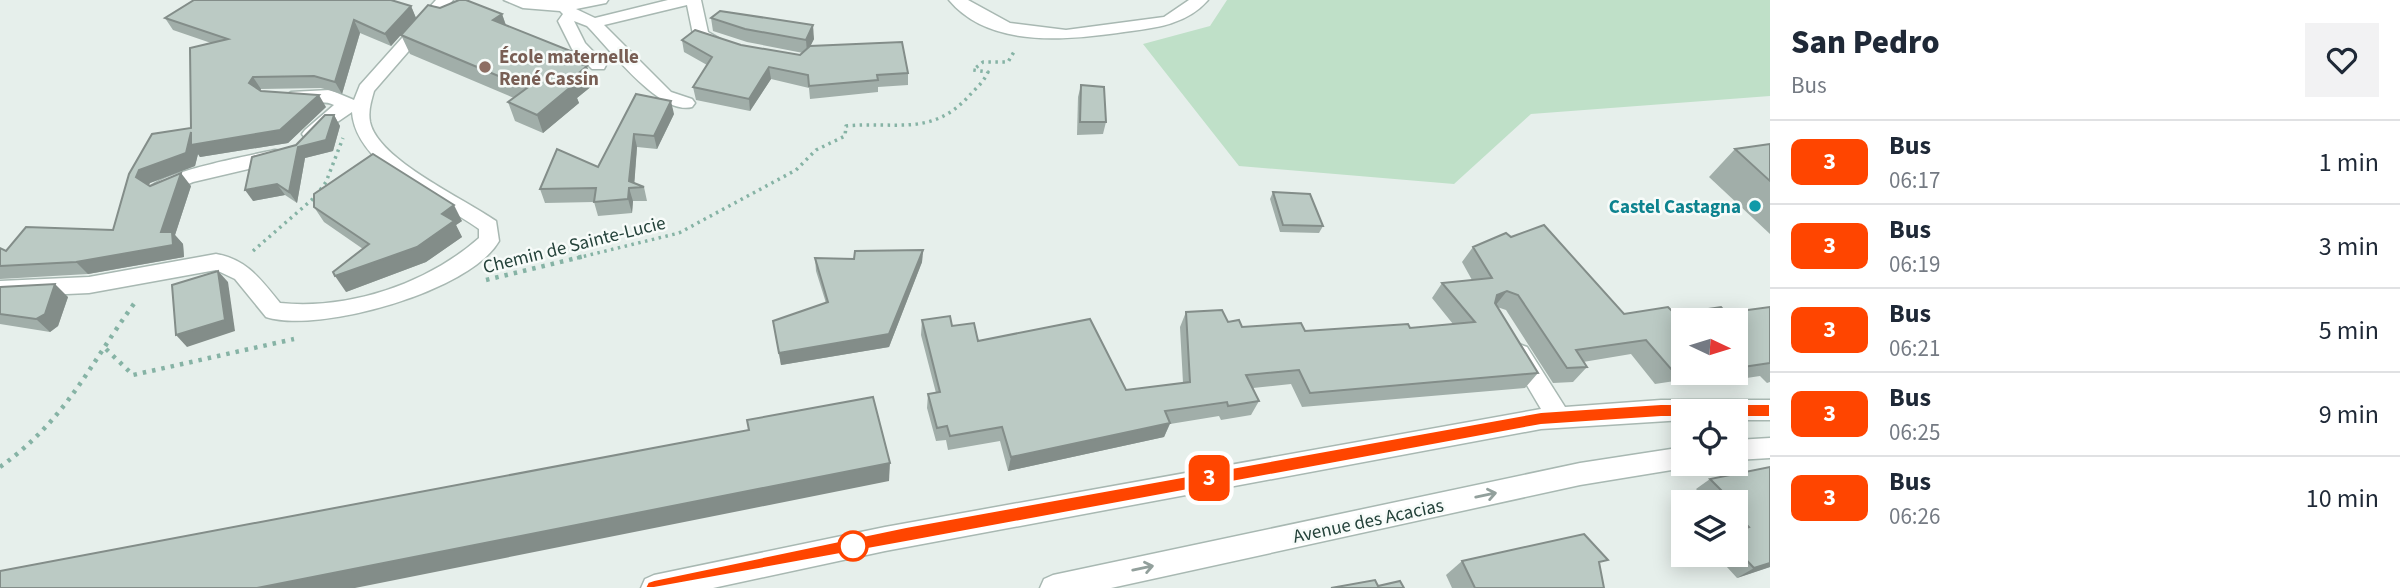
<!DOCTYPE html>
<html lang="fr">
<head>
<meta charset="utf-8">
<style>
	:root { --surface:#fff; --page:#f2f2f3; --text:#1f2937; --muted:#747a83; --line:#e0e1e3 }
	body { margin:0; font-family:"Source Sans 3",sans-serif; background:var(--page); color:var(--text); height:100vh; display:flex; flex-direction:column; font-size:26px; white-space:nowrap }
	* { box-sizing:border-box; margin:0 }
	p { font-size:23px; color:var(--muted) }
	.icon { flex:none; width:38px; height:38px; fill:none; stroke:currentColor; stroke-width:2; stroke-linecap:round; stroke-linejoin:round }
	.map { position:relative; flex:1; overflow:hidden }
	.panel { display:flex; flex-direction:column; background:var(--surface); width:630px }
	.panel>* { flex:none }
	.badge { padding:0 14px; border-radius:10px; font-size:24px; line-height:46px }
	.needle { width:46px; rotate:94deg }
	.fabs { position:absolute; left:1671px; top:308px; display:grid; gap:14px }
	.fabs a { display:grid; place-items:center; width:77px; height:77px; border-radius:0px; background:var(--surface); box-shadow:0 4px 18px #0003; font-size:35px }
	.map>.badge { position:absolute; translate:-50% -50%; box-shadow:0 0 0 4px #fff }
	.round { display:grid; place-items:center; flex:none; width:74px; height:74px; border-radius:0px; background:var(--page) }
	.headline { display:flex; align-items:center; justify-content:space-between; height:119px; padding:0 21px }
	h1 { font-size:33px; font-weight:800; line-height:52px }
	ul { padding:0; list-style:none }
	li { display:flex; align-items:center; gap:21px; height:84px; padding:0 21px; border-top:2px solid var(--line) }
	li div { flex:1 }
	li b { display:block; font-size:26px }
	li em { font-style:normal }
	li .badge { min-width:77px; font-weight:700; text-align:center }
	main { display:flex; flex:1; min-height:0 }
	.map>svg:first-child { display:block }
</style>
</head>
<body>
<main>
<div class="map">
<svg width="1770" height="588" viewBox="0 0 1770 588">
	<rect width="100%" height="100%" fill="#e6efeb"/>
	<path fill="#bfe0c8" d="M1227 0H1770V96L1531 114 1454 184 1239 166 1143 44 1210 26Z"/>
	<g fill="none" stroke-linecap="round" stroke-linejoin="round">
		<g stroke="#a8b8b2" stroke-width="3">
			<g id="minor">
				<path d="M436 0H453L374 91C371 102 368 111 370 122 378 160 465 199 496 221L499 241C471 291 319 334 266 317L235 279 216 270 89 293 0 297V281L89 277 216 254C247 259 261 280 280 303 349 310 427 284 479 238V229C439 200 356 167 352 112L311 140 305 138 302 134 305 130 334 105C319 97 294 111 282 98L291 92 330 90 354 100 360 85Z"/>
				<path d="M504 0H608L606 3 576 9 595 18 668 0H701L708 32 729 44 721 49 694 39 687 5 604 25 671 92 692 99 695 103 692 107C660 116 609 48 587 26L574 21 585 43 606 65 604 69H592L572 49 558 21 563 14 560 11 523 8Z"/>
				<path d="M949 0H968L1010 23 1066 30 1164 17 1189 0H1208C1186 25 1155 28 1124 32 1069 40 990 49 949 0Z"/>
				<path d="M275 150 282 151 284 156 282 161 193 182 159 196 149 189C159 172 252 155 275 150Z"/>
				<path d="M1519 344 1527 347 1565 407 1661 400H1770V420H1736V411H1684V420L1541 429 885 551 713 588H641L645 579 654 575 885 527 1541 409 1508 353 1511 347Z"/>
				<path d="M1770 438V458L1736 460V440Z"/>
				<path d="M1684 447V464H1693L1684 468 1580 485 1111 588H1040L1044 579 1053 575 1580 463Z"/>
			</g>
		</g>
		<g stroke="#86b3a5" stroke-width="3.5" stroke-dasharray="2.5 4.5" stroke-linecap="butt">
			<path d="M253 251 315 197 326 182 343 138"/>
			<path d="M577 258 679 233 796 170 816 150 845 136 846 126C894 121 931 137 968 97 975 89 984 82 988 72L973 70 983 62H1008L1015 50"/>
		</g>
		<g stroke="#86b3a5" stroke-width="4.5" stroke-dasharray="3.5 6" stroke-linecap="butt">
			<path d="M486 280 585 256"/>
			<path d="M106 349 133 375 294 339"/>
			<path d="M0 467C68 418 89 365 136 301"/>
		</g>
		<use href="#minor" fill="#fff" fill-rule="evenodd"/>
	</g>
	<g fill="#a1aea9" fill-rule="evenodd">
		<path d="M411 6 416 18 391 46 360 33 342 94 321 88 261 89 260 91 326 107 288 143 200 157 198 154 195 166 150 183 148 185 150 186H191L175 235 183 244 184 257 88 274 0 279V248L6 251 113 230 191 128 211 43 173 30 165 18Z"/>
		<path d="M440 8 502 14 506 25 578 54 593 85 577 98 579 103 543 133 515 121 508 102 514 98 410 54 401 35Z"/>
		<path d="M711 18 814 39 810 46 908 73V85L878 87V92L810 99 809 88 771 79 750 111 696 100 693 87 707 65 684 52 682 40 800 55 803 53 747 42 713 31Z"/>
		<path d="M1081 85 1106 122 1103 134 1077 135 1078 97Z"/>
		<path d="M636 94 674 114 657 149 637 147 634 183 644 187 647 201H633L632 213 598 216 594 202 545 203 540 189 598 167Z"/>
		<path d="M334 115 340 126 333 151 305 158 297 203 285 195 253 201 296 145Z"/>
		<path d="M1770 144V234L1709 177 1735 149Z"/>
		<path d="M1273 192 1323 226 1319 233 1280 232 1270 199Z"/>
		<path d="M314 207 462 221 456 225 462 237 426 262 346 292 363 249 324 222Z"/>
		<path d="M1473 247 1624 314 1726 313 1770 307V382L1767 383 1760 376 1707 384 1701 377 1655 384 1631 354 1583 362 1587 367 1573 382 1553 383 1506 310 1497 307 1538 373 1525 388 1302 407 1291 384 1253 388 1259 401 1251 415 1221 420 1219 416 1170 424 1164 437 1008 471 1000 441 948 450 946 440 936 441 927 408 928 394 936 393 921 335 922 320 952 326 978 341 1126 390 1183 383 1180 327 1186 312 1228 322 1242 327 1305 331 1410 328 1453 324 1432 298 1442 283 1472 280 1462 262ZM1684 320H1736V373H1684Z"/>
		<path d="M923 250 922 262 889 347 781 365 773 321 826 303 816 271 815 258 854 259Z"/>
		<path d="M0 287 68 297 58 326 50 332 0 324Z"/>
		<path d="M1770 467V567L1737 578 1716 555H1736V502H1708L1696 489 1710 479Z"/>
		<path d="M1462 561 1599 566 1604 588H1452L1446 575Z"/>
	</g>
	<g fill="#838d89">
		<path d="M411 6 416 18 391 46 385 34Z"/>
		<path d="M502 14 508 32 493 20Z"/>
		<path d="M354 20 360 33 342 94 335 82Z"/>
		<path d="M813 25 814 39 807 53 806 40Z"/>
		<path d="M578 54 583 69 587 66 593 85 577 98 579 103 543 133 537 115 575 56Z"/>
		<path d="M769 67 771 79 750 111 749 99Z"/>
		<path d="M253 77 261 89 257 95 249 83Z"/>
		<path d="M319 95 326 107 288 143 200 157 198 154 195 166 150 183 146 190 136 177 139 170 191 132Z"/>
		<path d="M671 101 674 114 657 149 654 136Z"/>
		<path d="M334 115 340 126 333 151 305 158 297 203 289 192 298 147Z"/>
		<path d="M634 134 637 147 634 188 629 181Z"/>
		<path d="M181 173 191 186 175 235 183 244 184 257 88 274 76 262 161 232Z"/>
		<path d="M277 184 285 195 253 201 245 190Z"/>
		<path d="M629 188 633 201 632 213 628 199Z"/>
		<path d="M454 205 462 221 456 225 462 237 426 262 346 292 335 276 442 214Z"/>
		<path d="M923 250 922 262 889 347 781 365 779 353Z"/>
		<path d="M218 271 228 282 235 331 187 347 176 335Z"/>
		<path d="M55 284 68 297 58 326 50 332 36 319Z"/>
		<path d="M1507 291 1495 306 1486 310 1497 295Z"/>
		<path d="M1170 423 1164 437 1008 471 1011 457Z"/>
		<path d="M890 463 889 481 355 588H257Z"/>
		<path d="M1770 563V567L1737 578 1754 568Z"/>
	</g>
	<g fill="#bbcac4" stroke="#838d89" stroke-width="2">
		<path d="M194 0H391L411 6 385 34 354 20 335 82 314 76 253 77 249 83 261 91 319 95 280 130 191 145V132L186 153 139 170 136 177 150 186 181 173 161 232H172L173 245 76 262 0 266V248L6 251 26 227 113 230 129 174 152 134 191 128 190 48 228 39 165 18Z"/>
		<path d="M459 0H466L502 14 493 20 578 54 575 56 580 58 575 62 587 66 566 84 573 85 537 115 508 102 527 88 401 35 428 5 440 8Z"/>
		<path d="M720 11 813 25 806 40 745 29 711 18Z"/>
		<path d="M695 30 741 45 800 55 810 46 902 42 908 73 877 75 878 80 809 86 808 75 769 67 749 99 693 87 712 57 682 40Z"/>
		<path d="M1081 85 1104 87 1106 122H1080Z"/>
		<path d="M636 94 671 101 654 136 634 134 629 181 644 187 629 188 628 199 594 202 596 188 540 189 557 149 598 167Z"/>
		<path d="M325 115H334L326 140 298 147 289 192 277 184 245 190 252 157 296 145Z"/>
		<path d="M1770 144V181L1735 149Z"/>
		<path d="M373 154 454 205 442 214 454 221 417 247 335 276 333 272 369 244 314 207V194Z"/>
		<path d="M1273 192 1310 194 1323 226 1283 225Z"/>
		<path d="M1544 225 1624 314 1668 307 1675 314 1721 307 1726 313 1770 307V363L1736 368V320H1684V368L1671 369 1646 340 1576 350 1587 367 1567 368 1518 295 1507 291 1497 295 1495 303 1538 373 1310 393 1299 370 1246 375 1259 401 1228 406 1227 402 1165 411 1170 423 1011 457 1002 427 950 436 947 426 937 428 928 394 940 392 922 320 950 316 952 326 974 323 978 341 1090 319 1126 390 1190 382 1186 312 1222 310 1228 322 1239 320 1242 327 1301 323 1305 331 1408 324 1410 328 1475 322 1442 283 1492 278 1473 247 1506 233 1511 237Z"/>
		<path d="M923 250 889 334 779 353 773 321 828 302 815 258 854 259 855 251Z"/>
		<path d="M218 271 225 320 176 335 172 285Z"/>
		<path d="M55 284 45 314 36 319 0 314V287Z"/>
		<path d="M873 397 890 463 257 588H0V571L749 430 747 420Z"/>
		<path d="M1770 467V563L1754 568 1736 549V532L1749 527 1736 514V502H1725L1721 498 1727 496 1710 479Z"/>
		<path d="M1584 534 1608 560 1599 562 1604 588H1475L1462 561Z"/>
		<path d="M1375 580 1378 586 1400 581 1404 588H1331Z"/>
	</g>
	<defs><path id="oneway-shaft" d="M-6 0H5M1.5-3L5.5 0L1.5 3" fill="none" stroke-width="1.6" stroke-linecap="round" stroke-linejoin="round" transform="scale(1.75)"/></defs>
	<g stroke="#92a09c">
		<use href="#oneway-shaft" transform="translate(1486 495) rotate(-12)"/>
		<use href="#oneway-shaft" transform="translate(1143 568) rotate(-12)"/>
	</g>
	<path fill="#ff4500" stroke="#fff" stroke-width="2" d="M1661 404H1770V417H1661L1541 425 906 542 654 588H645L648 582 654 580 906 527 1541 412Z"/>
	<circle fill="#8d6e63" stroke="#f7fbf9" stroke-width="2.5" cx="485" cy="67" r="7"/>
	<circle fill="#0f9aa8" stroke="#f7fbf9" stroke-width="2.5" cx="1755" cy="206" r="7"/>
	<circle fill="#fff" stroke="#ff4500" stroke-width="3.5" cx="853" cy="546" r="14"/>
	<g text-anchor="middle" stroke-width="5" stroke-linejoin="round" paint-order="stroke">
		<g font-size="19" font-weight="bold" fill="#785e54" stroke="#f7fbf9" text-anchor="start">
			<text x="499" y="63">École maternelle<tspan x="499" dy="22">René Cassin</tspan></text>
		</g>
		<g font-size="19" font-weight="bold" fill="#0d838f" stroke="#f7fbf9" text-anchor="end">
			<text x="1741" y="213">Castel Castagna</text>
		</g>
		<g font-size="19" fill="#24423a" stroke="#f7fbf9">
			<text transform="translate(574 244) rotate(-14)" y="7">Chemin de Sainte-Lucie</text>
			<text transform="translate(1368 520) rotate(-12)" y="7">Avenue des Acacias</text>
		</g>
	</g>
</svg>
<div class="fabs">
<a><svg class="needle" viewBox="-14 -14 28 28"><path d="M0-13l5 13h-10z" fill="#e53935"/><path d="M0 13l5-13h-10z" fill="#747a83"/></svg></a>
<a><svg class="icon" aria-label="locate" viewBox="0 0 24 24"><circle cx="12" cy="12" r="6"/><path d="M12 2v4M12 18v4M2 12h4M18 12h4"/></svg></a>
<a><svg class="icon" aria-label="layers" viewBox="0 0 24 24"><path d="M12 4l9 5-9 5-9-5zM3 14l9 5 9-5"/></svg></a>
</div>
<b class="badge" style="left:1209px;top:478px;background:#ff4500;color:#fff">3</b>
</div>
<section class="panel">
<div class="headline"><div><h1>San Pedro</h1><p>Bus</p></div><a class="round"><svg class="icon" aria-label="heart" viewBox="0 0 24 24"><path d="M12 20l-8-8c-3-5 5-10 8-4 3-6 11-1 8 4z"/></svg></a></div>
<ul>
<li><span class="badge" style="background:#ff4500;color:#fff">3</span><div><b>Bus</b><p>06:17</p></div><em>1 min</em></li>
<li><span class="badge" style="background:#ff4500;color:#fff">3</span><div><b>Bus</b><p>06:19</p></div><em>3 min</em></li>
<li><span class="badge" style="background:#ff4500;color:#fff">3</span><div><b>Bus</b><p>06:21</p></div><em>5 min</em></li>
<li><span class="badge" style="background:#ff4500;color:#fff">3</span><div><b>Bus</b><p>06:25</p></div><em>9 min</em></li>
<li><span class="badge" style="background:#ff4500;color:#fff">3</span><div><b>Bus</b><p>06:26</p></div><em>10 min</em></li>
</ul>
</section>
</main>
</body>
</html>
